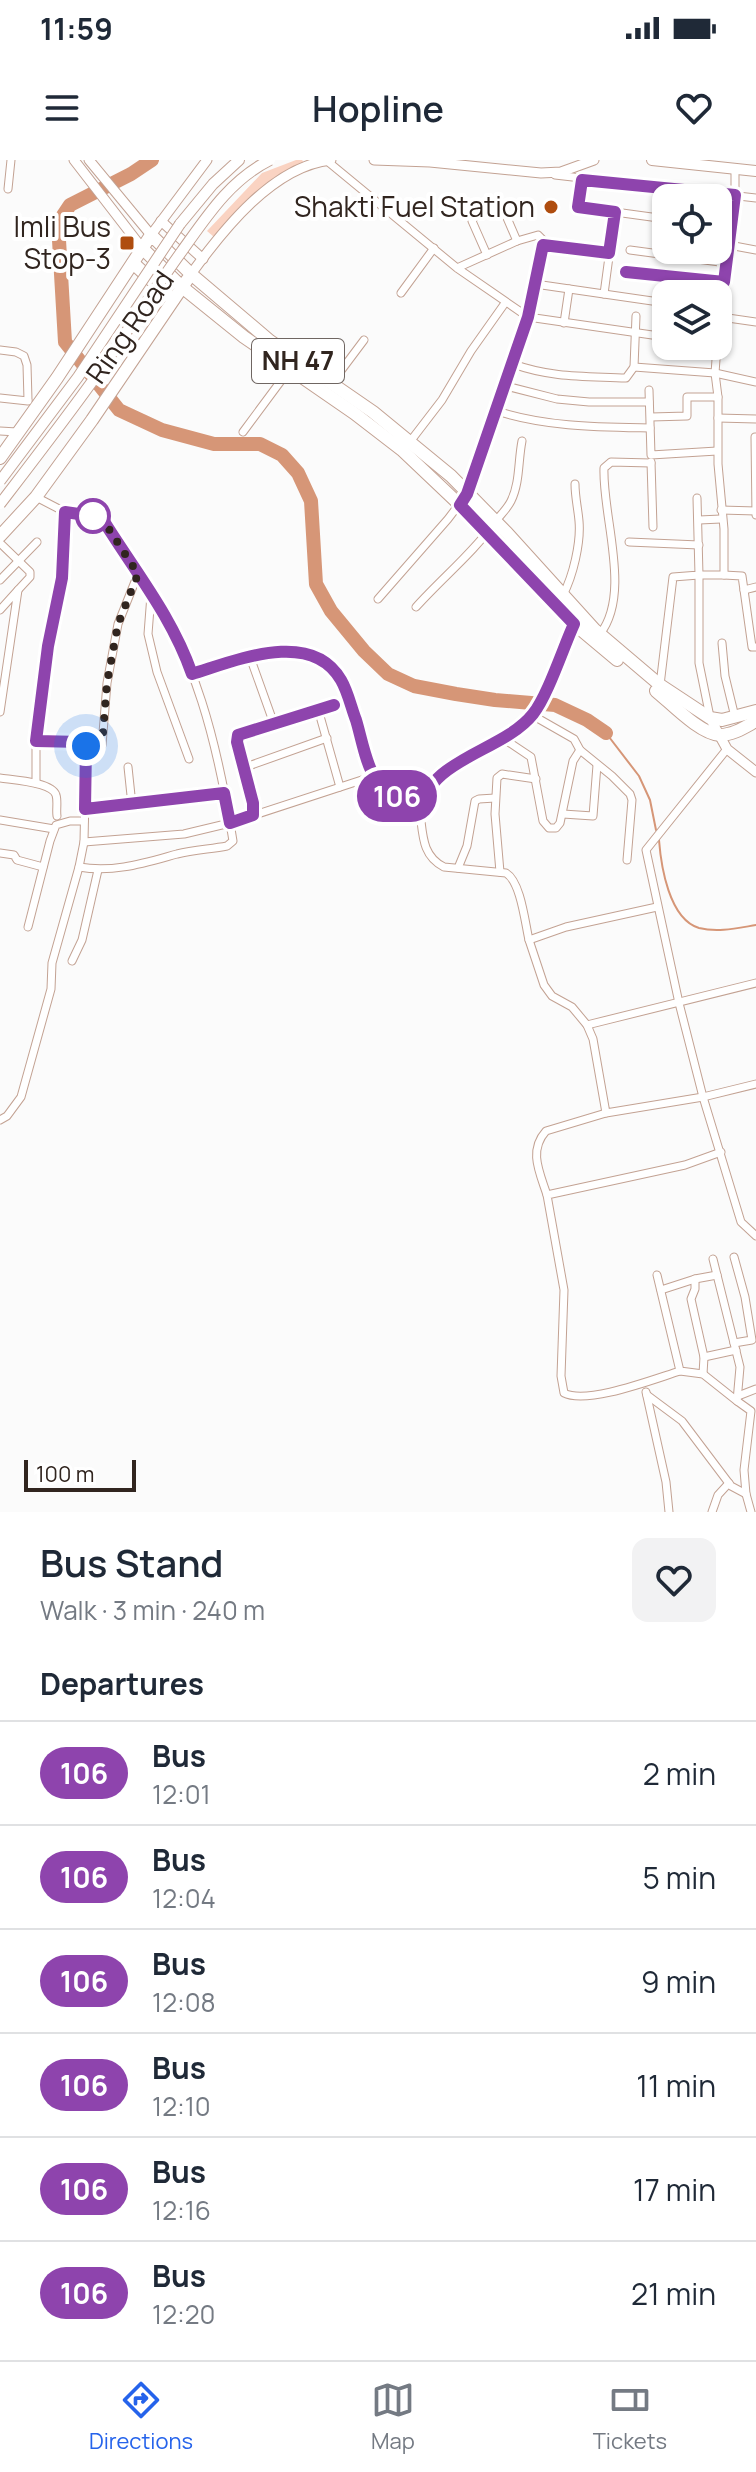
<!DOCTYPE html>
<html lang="en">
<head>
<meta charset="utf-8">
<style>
	:root { --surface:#fff; --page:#f2f2f3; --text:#1f2937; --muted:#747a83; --line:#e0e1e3; --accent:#2563eb }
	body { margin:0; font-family:Manrope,sans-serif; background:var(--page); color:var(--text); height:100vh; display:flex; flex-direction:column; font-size:30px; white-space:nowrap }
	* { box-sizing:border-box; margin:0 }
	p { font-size:26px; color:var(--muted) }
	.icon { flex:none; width:44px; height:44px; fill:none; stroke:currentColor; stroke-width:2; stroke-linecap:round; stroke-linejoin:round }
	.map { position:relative; height:1352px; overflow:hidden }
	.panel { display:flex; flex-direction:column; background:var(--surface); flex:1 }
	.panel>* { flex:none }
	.badge { padding:0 16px; border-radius:26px; font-size:28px; line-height:52px }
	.controls { position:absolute; left:652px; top:24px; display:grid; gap:16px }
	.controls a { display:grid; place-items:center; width:80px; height:80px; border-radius:16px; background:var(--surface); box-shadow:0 2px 6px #0004; font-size:40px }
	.scale { position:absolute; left:24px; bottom:20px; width:112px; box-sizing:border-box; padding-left:8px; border:4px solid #31251f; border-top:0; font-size:22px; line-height:28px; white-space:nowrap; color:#31251f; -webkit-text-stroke:6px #fff; paint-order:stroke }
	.you { position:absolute; width:40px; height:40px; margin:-20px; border:6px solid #fff; border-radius:50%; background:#1a73e8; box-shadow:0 0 0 12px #1a73e833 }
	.map>.badge { position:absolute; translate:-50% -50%; box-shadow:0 0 0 4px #fff }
	h2 { padding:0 40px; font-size:30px; line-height:72px }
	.round { display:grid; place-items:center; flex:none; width:84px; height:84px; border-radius:16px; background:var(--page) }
	.summary { display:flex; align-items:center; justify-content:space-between; height:136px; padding:0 40px }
	h1 { font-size:38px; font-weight:600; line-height:60px }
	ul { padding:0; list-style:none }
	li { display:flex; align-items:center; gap:24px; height:104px; padding:0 40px; border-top:2px solid var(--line) }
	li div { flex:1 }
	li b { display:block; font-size:30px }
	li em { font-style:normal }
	li .badge { min-width:88px; font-weight:700; text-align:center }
	.status { display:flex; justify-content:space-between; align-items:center; height:56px; padding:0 40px; background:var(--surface); direction:ltr }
	.status svg { height:22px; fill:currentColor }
	header { display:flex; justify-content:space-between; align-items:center; height:104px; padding:0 40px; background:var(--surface); font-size:36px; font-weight:600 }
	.tab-bar { display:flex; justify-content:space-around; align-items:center; height:112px; border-top:2px solid var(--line); background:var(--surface); font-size:22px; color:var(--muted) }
	.tab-bar a { display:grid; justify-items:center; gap:4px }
	.tab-bar .on { color:var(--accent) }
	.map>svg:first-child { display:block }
</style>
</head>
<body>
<div class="status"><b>11:59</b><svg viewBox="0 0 49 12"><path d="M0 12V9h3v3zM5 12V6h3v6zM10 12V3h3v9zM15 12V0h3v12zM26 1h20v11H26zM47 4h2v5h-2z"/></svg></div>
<header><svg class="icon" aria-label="menu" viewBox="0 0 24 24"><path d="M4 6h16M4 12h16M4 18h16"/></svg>Hopline<svg class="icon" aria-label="heart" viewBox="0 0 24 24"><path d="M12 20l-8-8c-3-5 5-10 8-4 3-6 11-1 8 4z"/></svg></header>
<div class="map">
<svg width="756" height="1352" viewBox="0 0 756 1352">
	<rect width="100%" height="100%" fill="#fbfbfb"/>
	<path fill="#fad3c2" d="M296 0H302L306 5 258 37 214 77 207 71 262 13Z"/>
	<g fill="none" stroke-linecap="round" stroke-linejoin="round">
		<g stroke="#d69677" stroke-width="2">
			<path d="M606 573 639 616 650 640 656 670"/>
			<path d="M659 680C661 706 669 759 699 768 718 773 738 768 756 765"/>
		</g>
		<path stroke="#d69677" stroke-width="14" d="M152 0 131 14 70 45 58 63 65 182 119 250 162 270 214 284H260L282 295 298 313 311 341 316 424 331 451 364 491 388 514 414 526 456 534 495 540 555 545 587 560 606 573"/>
		<g stroke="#c3a293" stroke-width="9">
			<g id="street">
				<path d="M326 0 457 108 528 157 543 80 538 75 517 81 457 108"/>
				<path d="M555 15 756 38"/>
				<path d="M582 20 578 47 615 52"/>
				<path d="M8 29 11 0"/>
				<path d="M718 67 730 68"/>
				<path d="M543 85 609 93"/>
				<path d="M729 85 756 90"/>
				<path d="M630 90 727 103"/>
				<path d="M487 95 472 61 476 54 492 42 501 44 517 81"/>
				<path d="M626 112 724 122"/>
				<path d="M535 124 666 143"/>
				<path d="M401 133 434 88"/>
				<path d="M604 134 615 52 666 59"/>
				<path d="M719 153 721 157 756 162"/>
				<path d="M564 163 569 129"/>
				<path d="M718 178 735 35V9"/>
				<path d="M0 190 16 192 24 196 27 205 28 240"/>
				<path d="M513 204C552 218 585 216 626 218L634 207 636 156"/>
				<path d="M634 207 715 213 756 222"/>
				<path d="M331 224 364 180"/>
				<path d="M506 226 557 239 589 242H649"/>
				<path d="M649 230 651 295 717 291"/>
				<path d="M0 238 28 241"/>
				<path d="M497 251C546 267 600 267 650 268"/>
				<path d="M651 257 687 256V237H718"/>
				<path d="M718 258 756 259"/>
				<path d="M0 271 17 272"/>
				<path d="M243 272 289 210"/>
				<path d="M755 277 756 355"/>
				<path d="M409 283 442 240 471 191 505 143"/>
				<path d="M651 302 653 367"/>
				<path d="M721 350 756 351"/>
				<path d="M65 352 100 358 138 414 118 464 107 523 102 585 86 586"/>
				<path d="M699 360 721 359"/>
				<path d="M629 382 699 385"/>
				<path d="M0 383 30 412V417L18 430"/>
				<path d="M724 415 742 416 744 430"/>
				<path d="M0 420 37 382"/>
				<path d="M756 427 744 430 752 487H756"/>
				<path d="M151 435 148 474 157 512 189 599"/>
				<path d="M563 435C573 416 581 383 579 361 578 349 575 337 575 324"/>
				<path d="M378 439 448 359 467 334 528 157 666 177"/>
				<path d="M416 447C442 418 474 392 496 361 501 354 507 349 511 341 520 323 518 301 522 281"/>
				<path d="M0 450 18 430 0 552"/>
				<path d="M600 474C632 433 602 356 604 308L611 302 651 303"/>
				<path d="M722 483 725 516 735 557"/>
				<path d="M250 497 274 564"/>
				<path d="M192 514C233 502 294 472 331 508 340 517 344 529 349 541"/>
				<path d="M660 525 673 417 699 415 697 338"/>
				<path d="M318 549 349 541 374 616 384 627 420 653C423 675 422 696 444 707L506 713C521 722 525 763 529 780L566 767 657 747"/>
				<path d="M532 555 574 579 580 590 612 616 630 634 632 640 627 700"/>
				<path d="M710 557 699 503V415H724V369L718 304V237L715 213 717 186"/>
				<path d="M504 579 531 597 543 661 549 668H556L560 663 573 601 580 590"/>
				<path d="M36 581V623"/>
				<path d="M727 589 646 690 679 843 703 937 741 1062 756 1076"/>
				<path d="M128 607 132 645"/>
				<path d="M243 608 327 578"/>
				<path d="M0 618C13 620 52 622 56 635 58 641 56 650 57 656"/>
				<path d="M85 649 224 633"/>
				<path d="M420 653C428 596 505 593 533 553 551 528 563 490 575 462"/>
				<path d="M563 654 593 656 597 605"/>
				<path d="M253 655V643L237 582 238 575 242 572 318 549 340 627"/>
				<path d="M0 660 54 669"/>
				<path d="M84 682 184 674 230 663 374 616"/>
				<path d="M0 693 14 695 17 700 43 707"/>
				<path d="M79 707C114 713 144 703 177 694 194 690 211 689 227 686L233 681C218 587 196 491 138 414"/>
				<path d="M458 708 467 686 475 641 479 639 495 638"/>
				<path d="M500 712 495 654 497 618 502 614 536 619"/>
				<path d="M28 767 50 681 56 665 70 661H84"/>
				<path d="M529 780 544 825 552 836 572 847 587 865"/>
				<path d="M72 801 82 780 98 710"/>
				<path d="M756 823 587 865 593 879 606 953 703 937 756 924"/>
				<path d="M0 960 7 956 21 937 51 829 52 803 79 707 84 682 86 586 82 582 36 581 48 486 62 418 65 352 36 337"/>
				<path d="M547 1035C540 1013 528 991 546 971L606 953"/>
				<path d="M713 1099 740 1207 737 1241 751 1251 744 1310 746 1334 751 1352"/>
				<path d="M657 1115 680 1211 703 1214 737 1241"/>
				<path d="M695 1119 717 1115"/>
				<path d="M661 1130 695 1119V1129L691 1139 704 1197 703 1214"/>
				<path d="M734 1183 752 1180 745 1137 734 1097"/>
				<path d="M704 1197 736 1190"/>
				<path d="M680 1211C654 1219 587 1245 564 1233L561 1216 564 1130 547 1035 685 1005 721 992"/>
				<path d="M646 1232 666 1322 669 1352"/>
				<path d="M647 1235 682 1261 731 1326 746 1334"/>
				<path d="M738 1236 756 1229"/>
				<path d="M712 1352 718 1335 729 1323"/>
			</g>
		</g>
		<g stroke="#c3a293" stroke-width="11">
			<g id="secondary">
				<path d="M74 0 142 88"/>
				<path d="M89 0 151 75 207 0"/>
				<path d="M374 0 430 2 541 13 561 12 594 0"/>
				<path d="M161 61 203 99"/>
				<path d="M191 114C223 70 273 6 331 0"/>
				<path d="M710 558 727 589 756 612"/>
			</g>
		</g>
		<g stroke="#c3a293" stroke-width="12">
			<g id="primary">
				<path d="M652 0 756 11"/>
				<path d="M180 64 213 24 239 0"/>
			</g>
		</g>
		<g stroke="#c3a293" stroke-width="14">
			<g id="highway">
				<path d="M142 88 182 127 244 177 354 253 402 290 460 345 574 464 617 500"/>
				<path d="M133 103 173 140"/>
				<path d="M0 298 57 218 151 75 191 114 270 181 373 252 451 316 507 373 594 469 660 525 710 558 722 560 756 551"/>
				<path d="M0 376 36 337 92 260 187 120"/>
				<path d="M656 531C672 544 700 574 720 575 733 575 745 567 756 561"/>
			</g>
		</g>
		<use href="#street" stroke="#fff" stroke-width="7"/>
		<use href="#secondary" stroke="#fff" stroke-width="9"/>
		<use href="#primary" stroke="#fff" stroke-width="10"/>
		<use href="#highway" stroke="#fff" stroke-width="12"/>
		<g stroke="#c3a293" stroke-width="12" stroke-linecap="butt">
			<g id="primary-bridge">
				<path d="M0 321 78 217 180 64"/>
				<path d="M0 344C33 301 67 257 99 212 127 172 153 131 182 91 207 56 230 20 270 0"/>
			</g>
		</g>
		<use href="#primary-bridge" stroke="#fff" stroke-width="10"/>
	</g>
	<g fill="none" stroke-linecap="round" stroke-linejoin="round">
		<g stroke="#fff" stroke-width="18">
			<path id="line" d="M334 545 238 575 237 582 253 643V655L230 663 224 633 85 649 86 586 82 582 36 581 48 486 62 418 65 352 93 356 105 363C137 414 172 457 192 514 235 501 311 468 341 520 348 532 351 547 356 560 361 576 366 606 376 619 387 633 406 642 420 653 427 598 503 592 533 554 548 535 563 488 574 464L460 345 467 334 528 157 543 85 609 93 615 52 578 47 582 20 735 35 724 122 626 112"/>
		</g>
		<use href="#line" stroke="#8e44ad" stroke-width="12"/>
		<path stroke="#31251f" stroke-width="8" stroke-dasharray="0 14.4" d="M86 586 102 585 107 523 118 464 138 414 105 363 100 358 93 356"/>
	</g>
	<g fill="#af4d0f" stroke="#fff" stroke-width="3">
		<circle cx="551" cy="47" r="8"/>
		<rect x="119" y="75" width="16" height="16" rx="4"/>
	</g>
	<circle fill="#fff" stroke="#8e44ad" stroke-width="4" cx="93" cy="356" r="16"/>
	<g text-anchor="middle" stroke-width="8" stroke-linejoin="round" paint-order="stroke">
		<rect fill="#fff" stroke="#6f6662" stroke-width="2" x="252" y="179" width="92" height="44" rx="6"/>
		<g font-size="26" font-weight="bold" fill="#31251f">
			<text x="298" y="210">NH 47</text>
		</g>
		<g font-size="28" fill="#31251f" stroke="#fff" text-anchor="end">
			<text x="535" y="57">Shakti Fuel Station</text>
			<text x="111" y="77">Imli Bus<tspan x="111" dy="32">Stop-3</tspan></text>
		</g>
		<g font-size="28" fill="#31251f" stroke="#fff">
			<text transform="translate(130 167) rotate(-55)" y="10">Ring Road</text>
		</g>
	</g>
</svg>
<div class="controls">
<a><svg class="icon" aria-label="locate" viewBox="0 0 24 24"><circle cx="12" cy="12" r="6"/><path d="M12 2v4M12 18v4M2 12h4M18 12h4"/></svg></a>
<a><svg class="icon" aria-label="layers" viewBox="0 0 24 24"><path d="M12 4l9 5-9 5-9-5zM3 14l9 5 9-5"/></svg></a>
</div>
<div class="scale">100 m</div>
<div class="you" style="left:86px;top:586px"></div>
<b class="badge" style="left:397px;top:636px;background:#8e44ad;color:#fff">106</b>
</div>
<section class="panel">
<div class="summary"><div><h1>Bus Stand</h1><p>Walk · 3 min · 240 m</p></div><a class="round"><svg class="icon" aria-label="heart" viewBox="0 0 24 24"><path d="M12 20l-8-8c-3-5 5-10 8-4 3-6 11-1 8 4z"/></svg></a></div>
<h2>Departures</h2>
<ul>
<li><span class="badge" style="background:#8e44ad;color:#fff">106</span><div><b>Bus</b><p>12:01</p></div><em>2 min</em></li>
<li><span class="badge" style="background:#8e44ad;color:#fff">106</span><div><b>Bus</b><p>12:04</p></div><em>5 min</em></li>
<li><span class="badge" style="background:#8e44ad;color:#fff">106</span><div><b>Bus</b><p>12:08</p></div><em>9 min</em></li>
<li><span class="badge" style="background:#8e44ad;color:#fff">106</span><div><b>Bus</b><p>12:10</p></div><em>11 min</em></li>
<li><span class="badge" style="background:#8e44ad;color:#fff">106</span><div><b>Bus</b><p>12:16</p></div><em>17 min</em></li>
<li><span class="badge" style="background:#8e44ad;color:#fff">106</span><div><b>Bus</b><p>12:20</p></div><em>21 min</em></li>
</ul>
</section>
<nav class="tab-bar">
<a class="on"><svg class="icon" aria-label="directions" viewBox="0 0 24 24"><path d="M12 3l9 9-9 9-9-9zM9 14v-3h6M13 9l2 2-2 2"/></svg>Directions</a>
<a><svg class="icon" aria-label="map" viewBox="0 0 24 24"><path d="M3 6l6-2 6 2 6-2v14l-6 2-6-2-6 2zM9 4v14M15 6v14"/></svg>Map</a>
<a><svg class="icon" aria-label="tickets" viewBox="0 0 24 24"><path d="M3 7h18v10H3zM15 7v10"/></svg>Tickets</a>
</nav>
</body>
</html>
